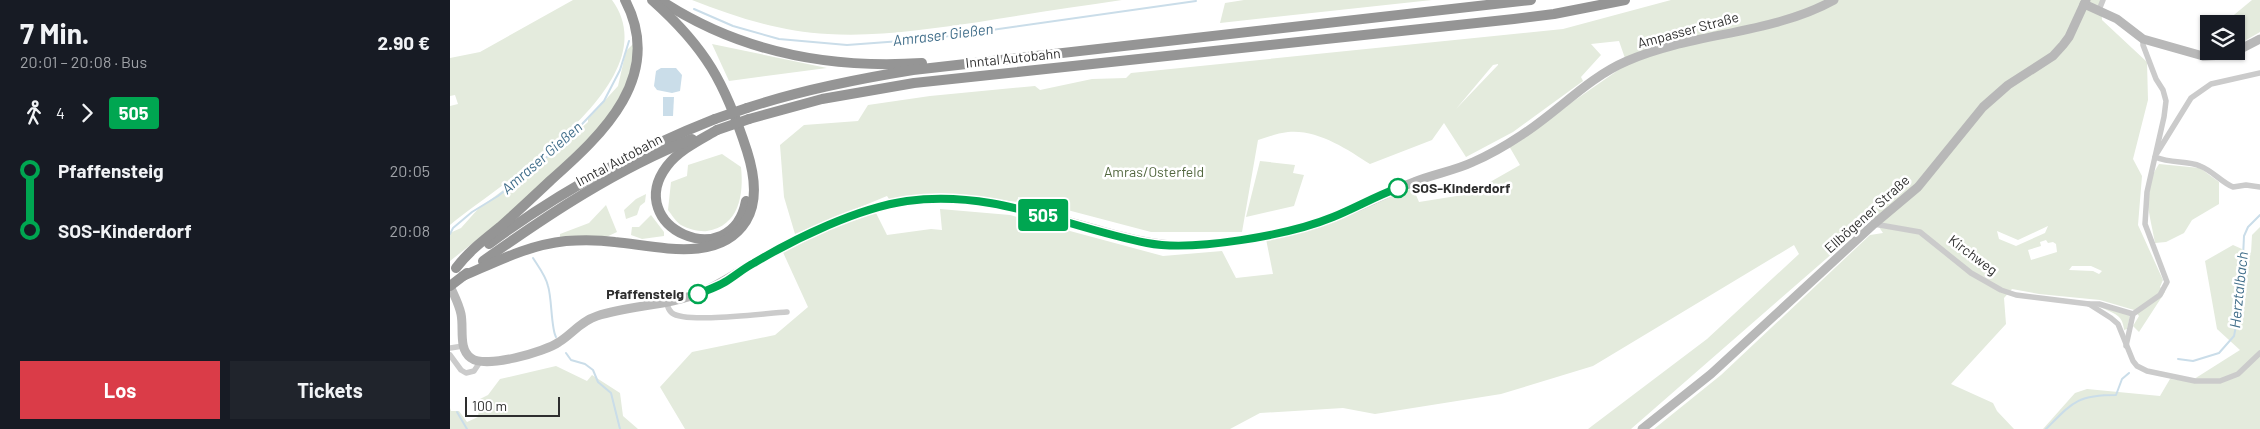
<!DOCTYPE html>
<html lang="de">
<head>
<meta charset="utf-8">
<style>
	:root { --surface:#171b24; --page:#20242c; --text:#f1f3f6; --muted:#9ea1a6; --accent:#da3c48 }
	body { margin:0; font-family:Barlow,sans-serif; background:var(--page); color:var(--text); height:100vh; display:flex; flex-direction:column; font-size:19px; white-space:nowrap }
	* { box-sizing:border-box; margin:0 }
	p { font-size:16px; color:var(--muted) }
	.icon { flex:none; width:28px; height:28px; fill:none; stroke:currentColor; stroke-width:2; stroke-linecap:round; stroke-linejoin:round }
	.map { position:relative; flex:1; overflow:hidden }
	.side { display:flex; flex-direction:column; background:var(--surface); width:450px }
	.side>* { flex:none }
	.badge { padding:0 10px; border-radius:4px; font-size:18px; line-height:32px }
	.buttons { position:absolute; left:1750px; top:15px; display:grid; gap:10px }
	.buttons a { display:grid; place-items:center; width:45px; height:45px; border-radius:0px; background:var(--surface); box-shadow:0 1px 4px #0004; font-size:25px }
	.scale { position:absolute; left:15px; bottom:12px; width:95px; box-sizing:border-box; padding-left:5px; border:2px solid #2e2e2e; border-top:0; font-size:14px; line-height:18px; white-space:nowrap; color:#2e2e2e; -webkit-text-stroke:4px #fff; paint-order:stroke }
	.map>.badge { position:absolute; translate:-50% -50%; box-shadow:0 0 0 2px #fff }
	.legs { display:flex; align-items:center; gap:8px; height:55px; padding:0 20px; font-size:16px }
	.legs p { margin-inline-start:auto }
	.head { display:flex; align-items:center; justify-content:space-between; height:85px; padding:0 20px }
	h1 { font-size:28px; font-weight:700; line-height:38px }
	.button { display:flex; gap:10px; margin-top:auto; padding:10px 20px }
	.button a { flex:1; height:58px; border-radius:0px; background:var(--accent); color:#fff; font-size:20px; font-weight:700; line-height:58px; text-align:center }
	.button a+a { background:var(--page); color:var(--text) }
	ul { padding:0 20px; list-style:none }
	li { display:flex; align-items:center; gap:18px; height:60px; font-size:19px }
	li i { display:grid; place-items:center; width:8px; height:100%; margin:0 6px; background:currentColor }
	li i::after { content:''; width:12px; height:12px; margin:-6px; border:4px solid; border-radius:50%; background:var(--surface) }
	li p { margin-inline-start:auto }
	li:first-child i { background:linear-gradient(#0000 50%,currentColor 0) }
	li:last-child i { background:linear-gradient(currentColor 50%,#0000 0) }
	main { display:flex; flex:1; min-height:0 }
	.map>svg:first-child { display:block }
</style>
</head>
<body>
<main>
<section class="side">
<div class="head"><div><h1>7 Min.</h1><p>20:01 – 20:08 · Bus</p></div><b>2.90 €</b></div>
<div class="legs"><svg class="icon" aria-label="walk" viewBox="0 0 24 24"><circle cx="13" cy="4" r="2"/><path d="M13 8l-2 6 4 7M11 14l-3 7M7 12l3-4h3l4 4"/></svg>4<svg class="icon" aria-label="forward" viewBox="0 0 24 24"><path d="M9 5l7 7-7 7"/></svg><b class="badge" style="background:#00a651;color:#fff">505</b></div>
<ul>
<li><i style="color:#00a651"></i><b>Pfaffensteig</b><p>20:05</p></li>
<li><i style="color:#00a651"></i><b>SOS-Kinderdorf</b><p>20:08</p></li>
</ul>
<div class="button"><a>Los</a><a>Tickets</a></div>
</section>
<div class="map">
<svg width="1810" height="429" viewBox="0 0 1810 429">
	<rect width="100%" height="100%" fill="#fff"/>
	<g fill="#e4ebdd" fill-rule="evenodd">
		<path d="M123 0H162C222 82 50 183 0 225V106L8 104 5 95 0 96V58L30 52Z"/>
		<path d="M242 0H672C624 7 577 14 529 22 479 29 429 37 378 34 331 32 285 17 242 0Z"/>
		<path d="M794 0H982L770 23 775 3Z"/>
		<path d="M1221 0H1651L1652 20 1697 62 1698 100 1683 159 1692 176 1688 225 1713 280 1710 287 1715 292 1689 332 1683 326 1689 316 1684 310 1650 300 1589 294 1562 289 1554 298 1556 324 1501 384 1543 403 1547 411 1564 429H1204L1271 375 1420 235 1433 233 1423 218 1181 429H1138L1257 339 1349 254 1344 245 1143 366 1051 394 925 414 893 408 810 413 780 429H235L210 387 242 352 325 335 358 307 331 248 424 209 437 235 481 229 492 230 490 209 560 215 713 256 772 251 786 278 823 274 816 239 963 188 969 202 1019 194 1070 165 1059 146 1177 64 1169 41 1141 44 1151 55 1131 77 1133 81 1063 132 1016 157 994 123 982 140 920 164C897 149 867 129 838 132 828 133 818 137 808 140L792 232H701L568 197 569 202 491 193 439 199 437 196 345 234 334 197 330 145 354 125 408 121 418 105 480 96 585 86 590 90 642 79 676 78 681 73 1113 29ZM1048 64V65L1006 109 1043 65ZM1598 226 1595 233 1566 246 1549 239 1547 231 1568 240ZM1596 240 1598 243 1603 242 1606 244 1607 252 1581 260 1578 250 1591 246 1590 242ZM1622 266H1641L1652 271 1649 274 1643 271 1619 270Z"/>
		<path d="M1802 0H1810V32L1786 46V24H1773Z"/>
		<path d="M183 44 185 48 175 94 150 128 71 205 0 261V233L11 228 28 209 108 149 138 122V119L168 86 176 51Z"/>
		<path d="M262 44 377 68 279 81Z"/>
		<path d="M272 154 291 167C294 195 289 226 257 231 250 232 238 229 231 225 226 222 222 215 218 210L221 182 237 176 238 165Z"/>
		<path d="M810 161 845 165 843 173 854 175 844 206 796 217Z"/>
		<path d="M1709 164 1750 168 1769 182V204L1742 220 1734 233 1716 242 1705 243C1700 212 1690 193 1709 164Z"/>
		<path d="M196 194 195 202 190 206 187 215 176 219 174 210 186 199Z"/>
		<path d="M156 205 167 232 152 239H110V234L139 223Z"/>
		<path d="M201 215 214 232V236L192 239 181 235 182 227H189Z"/>
		<path d="M1810 227V429H1593L1625 393 1637 389 1710 396 1720 379 1741 381 1790 350 1767 329 1755 261 1783 245 1801 253 1802 235Z"/>
		<path d="M1648 306 1680 315 1677 329 1674 330C1673 313 1661 313 1648 306Z"/>
		<path d="M106 366 137 381 142 375 170 393 173 416 188 429H0V408L1 411H9L17 422 28 417 30 399 38 395 50 379Z"/>
	</g>
	<g fill="#cadde9">
		<path d="M226 68 232 75 230 91 222 93 207 90 204 86 206 71 211 68Z"/>
		<path d="M213 97H224L223 116H213Z"/>
	</g>
	<g fill="none" stroke-linecap="round" stroke-linejoin="round">
		<g stroke="#cadde9" stroke-width="2">
			<path d="M244 9 283 26 329 39 397 45 478 39 746 1"/>
			<path d="M0 234 3 228 22 212 48 196 114 143 154 101 170 70 179 41"/>
			<path d="M83 258C88 266 96 276 98 286 102 298 101 329 106 337"/>
			<path d="M116 353 121 360 135 364 143 370 148 382 161 393 170 429"/>
			<path d="M1728 359 1743 361 1769 353 1784 336 1791 301 1794 236 1798 227 1810 215"/>
			<path d="M7 412 17 429"/>
			<path d="M1596 429C1623 402 1627 395 1666 395L1672 379 1679 373"/>
		</g>
		<g stroke="#cbcbcb" stroke-width="5.5">
			<path d="M1649 10 1653 0"/>
			<path d="M1707 153 1741 98 1761 84 1810 73"/>
			<path d="M1705 157C1722 164 1737 160 1750 166 1763 171 1771 182 1783 187L1796 185 1810 187"/>
			<path d="M1424 224 1470 232 1521 273 1551 290 1566 295 1639 304 1661 318 1668 324 1683 361 1687 366 1697 371 1745 381H1770L1788 374 1810 353"/>
			<path d="M216 302C218 306 218 310 222 313 236 324 316 313 337 312"/>
			<path d="M1639 304H1649L1683 314"/>
			<path d="M1676 346 1683 314 1710 295 1717 282 1695 224 1697 192 1714 117 1716 101 1713 90 1706 79 1693 45V39"/>
			<path d="M0 348 13 346"/>
			<path d="M0 355 11 370 16 373 24 371 30 362"/>
		</g>
		<g stroke="#b8b8b8" stroke-width="9">
			<path d="M1634 4 1667 19 1693 39 1753 56 1779 55 1810 39"/>
			<path d="M0 286C4 295 9 304 11 314 14 328 8 349 21 358 35 369 95 352 109 342 122 334 131 321 147 316 181 305 218 306 252 292 271 284 287 272 306 262 347 238 394 215 440 204 514 188 582 212 652 231 685 240 716 248 751 245 788 242 829 235 865 224 899 213 931 195 964 182 983 174 1004 171 1023 162 1039 155 1055 146 1070 136 1107 113 1137 78 1177 61 1243 32 1321 35 1384 0"/>
			<path d="M1192 429 1261 374 1424 224 1468 187 1533 107 1558 85 1603 56 1613 45 1619 37 1636 0"/>
		</g>
		<g stroke="#959595" stroke-width="10">
			<path d="M210 0C289 52 379 69 472 63"/>
			<path d="M297 108C351 90 407 79 463 70L1081 0"/>
			<path d="M299 119 372 99 464 83 1064 19 1104 14 1175 0"/>
			<path d="M267 130C250 140 229 150 217 166 171 227 282 276 296 201"/>
			<path d="M39 244C109 192 184 151 265 119"/>
			<path d="M33 261C99 214 167 169 242 139"/>
			<path d="M6 268C19 251 34 240 50 227 67 212 84 196 101 180 153 134 215 76 175 0"/>
			<path d="M13 276C48 261 78 245 116 241 133 240 149 240 165 242 207 246 269 264 296 221 309 200 304 173 297 151 275 83 256 48 202 0"/>
			<path d="M0 286 17 273"/>
		</g>
		<g stroke="#959595" stroke-width="10">
			<path d="M265 119 297 108"/>
			<path d="M267 130 299 119"/>
		</g>
	</g>
	<g fill="none" stroke-linecap="round" stroke-linejoin="round">
		<g stroke="#fff" stroke-width="11">
			<path id="line-1" d="M248 294C257 290 267 287 275 282 285 276 294 268 304 263 346 238 408 208 457 201 545 189 614 227 697 243 743 252 839 235 883 217 905 208 926 196 948 188"/>
		</g>
		<use href="#line-1" stroke="#00a651" stroke-width="8"/>
	</g>
	<g fill="#fff" stroke="#00a651" stroke-width="2.5">
		<circle cx="948" cy="188" r="9"/>
		<circle cx="248" cy="294" r="9"/>
	</g>
	<g text-anchor="middle" stroke-width="5" stroke-linejoin="round" paint-order="stroke">
		<g font-size="14" fill="#2e2e2e" stroke="#fff">
			<text transform="translate(1238 30) rotate(-15)" y="5">Ampasser Straße</text>
			<text transform="translate(563 58) rotate(-6)" y="5">Inntal Autobahn</text>
			<text transform="translate(169 160) rotate(-28)" y="5">Inntal Autobahn</text>
			<text transform="translate(1417 214) rotate(-42)" y="5">Ellbögener Straße</text>
			<text transform="translate(1523 255) rotate(37)" y="5">Kirchweg</text>
		</g>
		<g font-size="14" fill="#52673f" stroke="#fff">
			<text x="704" y="177">Amras/Osterfeld</text>
		</g>
		<g font-size="14" font-weight="bold" fill="#2e2e2e" stroke="#fff" text-anchor="start">
			<text x="962" y="193">SOS-Kinderdorf</text>
			<text x="234" y="299" text-anchor="end">Pfaffensteig</text>
		</g>
		<g font-size="15" font-style="italic" fill="#426f8b" stroke="#fff">
			<text transform="translate(493 35) rotate(-7)" y="5">Amraser Gießen</text>
			<text transform="translate(92 158) rotate(-41)" y="5">Amraser Gießen</text>
			<text transform="translate(1789 290) rotate(-84)" y="5">Herztalbach</text>
		</g>
	</g>
</svg>
<div class="buttons">
<a><svg class="icon" aria-label="layers" viewBox="0 0 24 24"><path d="M12 4l9 5-9 5-9-5zM3 14l9 5 9-5"/></svg></a>
</div>
<div class="scale">100 m</div>
<b class="badge" style="left:593px;top:215px;background:#00a651;color:#fff">505</b>
</div>
</main>
</body>
</html>
